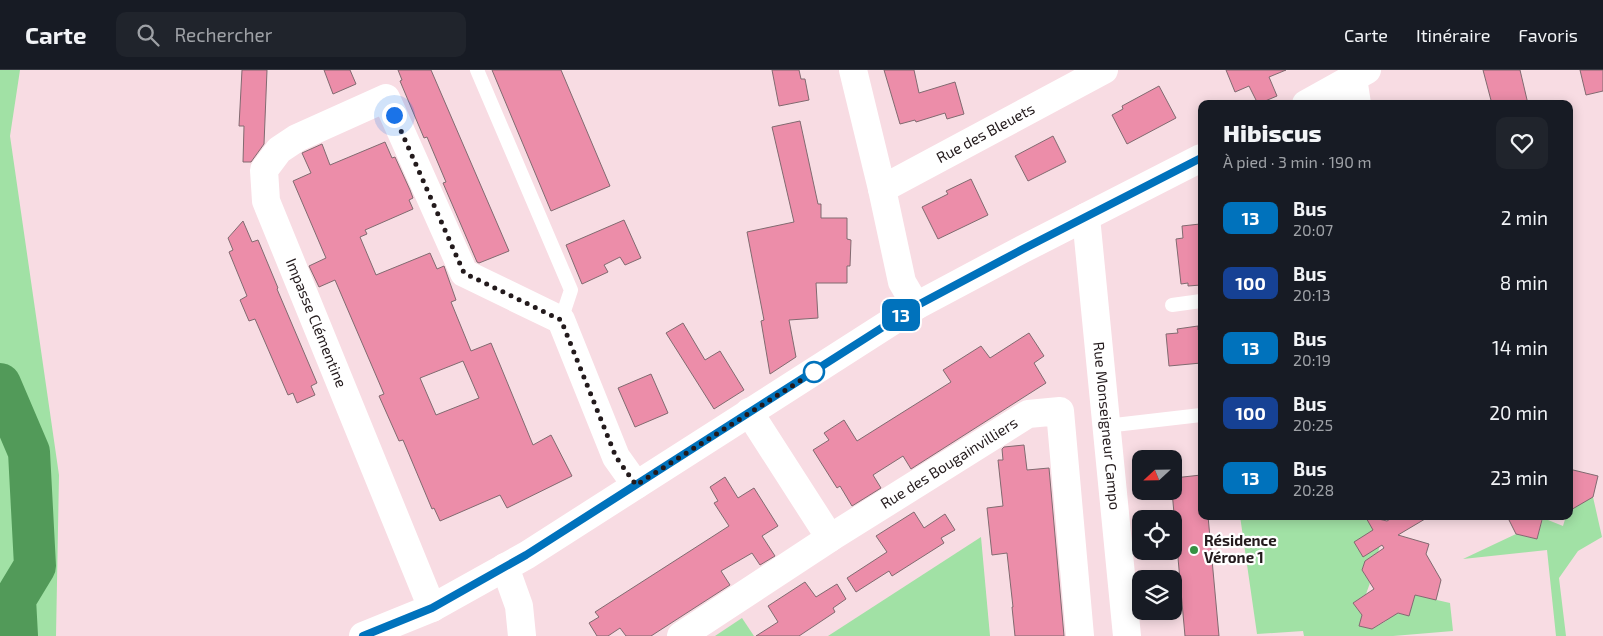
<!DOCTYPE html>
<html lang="fr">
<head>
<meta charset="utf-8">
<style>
	:root { --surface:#171b24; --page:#20242c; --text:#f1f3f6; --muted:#9ea1a6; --line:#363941 }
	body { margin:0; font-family:"Exo 2",sans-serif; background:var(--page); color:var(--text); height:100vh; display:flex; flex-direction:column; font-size:19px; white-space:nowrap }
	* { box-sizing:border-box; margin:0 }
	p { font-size:16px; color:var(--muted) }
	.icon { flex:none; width:28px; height:28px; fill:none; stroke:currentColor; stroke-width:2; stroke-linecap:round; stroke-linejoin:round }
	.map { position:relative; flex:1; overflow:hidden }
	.drawer { position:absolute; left:1198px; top:30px; width:375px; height:420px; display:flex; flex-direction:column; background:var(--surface); border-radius:10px; box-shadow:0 2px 12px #0003 }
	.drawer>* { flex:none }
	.badge { padding:0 10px; border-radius:8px; font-size:18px; line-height:32px }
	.needle { width:32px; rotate:248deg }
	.buttons { position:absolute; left:1132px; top:380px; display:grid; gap:10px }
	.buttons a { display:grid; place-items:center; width:50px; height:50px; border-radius:10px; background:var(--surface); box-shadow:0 2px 12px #0003; font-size:25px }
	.you { position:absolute; width:25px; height:25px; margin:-12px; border:4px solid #fff; border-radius:50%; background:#1a73e8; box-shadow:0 0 0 8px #1a73e833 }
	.map>.badge { position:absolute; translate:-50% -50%; box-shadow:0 0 0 2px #fff }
	.round { display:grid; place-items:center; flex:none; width:52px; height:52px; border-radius:10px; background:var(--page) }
	.summary { display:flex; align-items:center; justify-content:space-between; height:85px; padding:0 25px }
	h1 { font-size:24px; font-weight:800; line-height:38px }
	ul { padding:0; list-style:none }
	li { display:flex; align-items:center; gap:15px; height:65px; padding:0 25px }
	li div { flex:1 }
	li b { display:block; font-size:19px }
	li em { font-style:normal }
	li .badge { min-width:55px; font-weight:700; text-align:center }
	header { display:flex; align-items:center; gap:30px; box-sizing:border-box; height:70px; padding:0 25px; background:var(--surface); border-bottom:1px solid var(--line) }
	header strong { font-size:24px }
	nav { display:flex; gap:28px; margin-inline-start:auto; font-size:18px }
	.search { width:350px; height:45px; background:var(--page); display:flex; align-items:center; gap:12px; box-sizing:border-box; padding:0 18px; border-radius:10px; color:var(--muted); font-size:19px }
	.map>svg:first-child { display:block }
</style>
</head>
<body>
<header>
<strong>Carte</strong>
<div class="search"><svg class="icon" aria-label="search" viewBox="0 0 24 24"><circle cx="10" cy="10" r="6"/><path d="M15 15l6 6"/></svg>Rechercher</div>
<nav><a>Carte</a><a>Itinéraire</a><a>Favoris</a></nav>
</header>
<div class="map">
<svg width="1603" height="566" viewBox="0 0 1603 566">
	<rect width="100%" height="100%" fill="#f8dce3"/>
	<g fill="#a1e1a5">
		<path d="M0 0H20L10 66 59 405 56 566H0Z"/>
		<path d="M1593 427 1602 467 1578 481 1559 508 1566 566H1556L1547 480 1463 489 1516 464 1537 469 1543 448 1563 456 1566 446H1569L1570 432Z"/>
		<path d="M1240 446H1377L1373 459 1381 472 1378 482 1365 491 1362 500 1370 513 1366 524 1353 533 1362 545 1359 556 1372 559 1386 551 1389 541 1409 546 1415 525 1450 533 1453 561 1393 566H1304L1303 561 1257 564Z"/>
		<path d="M981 467 990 566H828Z"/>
		<path d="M742 548 754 566H715Z"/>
	</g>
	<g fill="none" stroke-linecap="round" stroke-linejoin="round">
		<path stroke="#529a59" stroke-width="42" d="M0 314 29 382 35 496 15 529 17 566"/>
	</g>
	<g fill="#ec8da9" stroke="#816a70" fill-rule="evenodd">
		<path d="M242 0H267L264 74 251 92H243L244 56H239Z"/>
		<path d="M324 0H350L356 14 333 24Z"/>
		<path d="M398 0H431L509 181 479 193 477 192 443 113 446 112 427 67 424 68 400 11 402 10Z"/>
		<path d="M492 0H561L610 116 551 141Z"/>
		<path d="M772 0H799L801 9H805L809 30 779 36Z"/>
		<path d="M884 0H914L919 23 955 12 964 44 947 49 945 43 916 52 915 50 900 54Z"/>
		<path d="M1226 0H1286L1269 7 1277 26 1258 34 1249 16 1235 22Z"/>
		<path d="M1483 0H1520L1528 34H1492Z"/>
		<path d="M1580 0H1603V21L1586 25Z"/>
		<path d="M1159 16 1176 48 1127 74 1112 45 1123 39 1122 36Z"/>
		<path d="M800 51 818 134H821V148H847V169L851 170 850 196H847V213H816L818 248 789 250 796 287 770 304 761 251 764 250 747 162 794 152 772 57Z"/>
		<path d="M1053 66 1066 92 1028 111 1015 86Z"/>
		<path d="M385 72 392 88 395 87 410 120 413 128 409 130 413 139 365 160 367 164 360 167 376 205 430 183 437 199 444 196 456 230 451 232 471 281 491 273 533 375 551 365 572 406 507 438 500 425 440 451 434 438 432 439 403 370 399 371 379 326 384 324 335 210 319 217 309 196 326 188 293 111 311 103 302 83 322 74 330 95ZM463 291 479 328 436 345 420 308Z"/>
		<path d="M971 109 988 145 938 169 922 137 948 124 946 121Z"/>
		<path d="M624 150 641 188 625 195 620 187 604 195 608 202 582 214 566 175Z"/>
		<path d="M243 151 252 172 258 170 278 218 277 219 317 313 311 316 315 325 297 333 293 323 288 325 255 249 249 251 240 230 247 226 229 182 233 180 228 168Z"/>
		<path d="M1200 154 1201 166V215L1188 216V213L1181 214 1176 169 1183 168 1182 156Z"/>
		<path d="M683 253 705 290 720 281 744 320 714 339 666 263Z"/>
		<path d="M1198 256V260H1201V293L1169 296 1166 264 1178 263 1177 259Z"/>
		<path d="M1029 263 1044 286 1034 293 1046 313 911 399 903 386 873 405 881 418 852 436 840 416 837 418 813 380 829 370 824 363 844 350 857 371 951 312 943 300 981 276 990 288Z"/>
		<path d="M651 304 668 343 635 357 618 318Z"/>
		<path d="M1024 375 1027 400 1049 398 1064 566H1015L1012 537H1013L1007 483 992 485 987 438 1003 436 998 390H1003L1002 379 1004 377Z"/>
		<path d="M1569 399 1598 406 1593 427 1569 441Z"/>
		<path d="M1201 405V446H1208L1219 566H1185L1172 421H1174V408Z"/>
		<path d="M725 407 738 428 754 418 778 456 762 466 775 486 760 495 752 483 721 501 730 515 651 566H626L620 558 608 566H597L589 553 599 547 595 542 729 456 714 433 718 431 710 417Z"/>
		<path d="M914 442 924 458 945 444 955 460 941 468 944 473 892 506 889 501 856 522 847 508 887 482 876 466Z"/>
		<path d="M1365 446 1387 451 1395 446H1430L1398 465 1429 474 1426 484 1441 510 1436 530 1415 525 1409 546 1398 543 1372 559 1359 556 1362 545 1353 533 1374 519 1362 500 1365 491 1384 478 1382 475 1363 487 1354 472 1373 460Z"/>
		<path d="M1507 446H1543L1537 469 1516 464Z"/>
		<path d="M805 512 816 527 837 514 846 529 833 538 835 542 799 566H756L778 552 768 536Z"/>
	</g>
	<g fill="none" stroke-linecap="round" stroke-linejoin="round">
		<g stroke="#fff" stroke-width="14">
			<path d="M477 0 571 220 561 250"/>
			<path d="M1172 235 1201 231"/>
			<path d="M1106 356 1201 345"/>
		</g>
		<g stroke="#fff" stroke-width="28">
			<path id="s1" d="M853 0 882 119 1104 0"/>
			<path d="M1353 8 1357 34"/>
			<path d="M882 119 902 212 916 236"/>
			<path id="s2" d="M1086 147 1127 566"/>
			<path d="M749 342 830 468"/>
			<path d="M505 497 519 536 522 566"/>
			<path d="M432 538 266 131 264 100 279 80 297 68 386 28 464 203 561 250 616 387 636 415"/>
			<path id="s3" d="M681 566 830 468 1028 344 1060 341 1080 566"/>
		</g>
		<g stroke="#fff" stroke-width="28">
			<path d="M1306 34 1367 0"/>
			<path d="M363 566 432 538 527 485 916 236 1023 179 1201 88"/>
		</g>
	</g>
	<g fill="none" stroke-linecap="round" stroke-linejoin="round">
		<g stroke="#fff" stroke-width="11">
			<path id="line" d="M363 566 432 538 526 485 916 236 1023 179 1201 88"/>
		</g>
		<use href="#line" stroke="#0072bc" stroke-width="8"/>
		<path stroke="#231a1c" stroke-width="5" stroke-dasharray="0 9" d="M394 45 464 203 561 250 616 387 636 415 814 302"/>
	</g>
	<circle fill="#fff" stroke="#0072bc" stroke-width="2.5" cx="814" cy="302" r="10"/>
	<circle fill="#359143" stroke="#fff" stroke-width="2" cx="1194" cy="480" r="5"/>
	<g text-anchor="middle" stroke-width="4.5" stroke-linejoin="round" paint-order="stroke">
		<g font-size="15" fill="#231a1c" stroke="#fff">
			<text dy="5" stroke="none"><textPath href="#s1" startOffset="240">Rue des Bleuets</textPath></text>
			<text transform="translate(316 253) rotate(68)" y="5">Impasse Clémentine</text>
			<text dy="5" stroke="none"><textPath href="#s2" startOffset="210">Rue Monseigneur Campo</textPath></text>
			<text dy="5" stroke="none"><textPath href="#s3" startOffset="319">Rue des Bougainvilliers</textPath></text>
		</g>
		<g font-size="15" font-weight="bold" fill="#231a1c" stroke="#fff" text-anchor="start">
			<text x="1204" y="476">Résidence<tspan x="1204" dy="17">Vérone 1</tspan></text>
		</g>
	</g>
</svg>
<div class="buttons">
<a><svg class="needle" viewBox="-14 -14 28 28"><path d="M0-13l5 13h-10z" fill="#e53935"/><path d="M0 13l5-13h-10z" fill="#9ea1a6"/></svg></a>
<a><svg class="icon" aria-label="locate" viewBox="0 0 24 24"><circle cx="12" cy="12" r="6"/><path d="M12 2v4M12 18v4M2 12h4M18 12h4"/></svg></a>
<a><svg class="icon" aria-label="layers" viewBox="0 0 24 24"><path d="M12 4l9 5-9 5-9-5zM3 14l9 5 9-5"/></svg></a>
</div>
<div class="you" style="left:394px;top:45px"></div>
<b class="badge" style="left:901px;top:245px;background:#0072bc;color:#fff">13</b>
<section class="drawer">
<div class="summary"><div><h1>Hibiscus</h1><p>À pied · 3 min · 190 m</p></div><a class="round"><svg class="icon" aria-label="heart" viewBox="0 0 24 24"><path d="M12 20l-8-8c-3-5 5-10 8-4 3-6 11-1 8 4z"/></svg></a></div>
<ul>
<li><span class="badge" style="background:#0072bc;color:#fff">13</span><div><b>Bus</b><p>20:07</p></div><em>2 min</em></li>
<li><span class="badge" style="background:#164194;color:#fff">100</span><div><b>Bus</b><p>20:13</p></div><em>8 min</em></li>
<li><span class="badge" style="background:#0072bc;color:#fff">13</span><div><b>Bus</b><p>20:19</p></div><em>14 min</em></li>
<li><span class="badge" style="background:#164194;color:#fff">100</span><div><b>Bus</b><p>20:25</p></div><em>20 min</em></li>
<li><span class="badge" style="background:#0072bc;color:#fff">13</span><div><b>Bus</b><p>20:28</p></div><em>23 min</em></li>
</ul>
</section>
</div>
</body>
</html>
